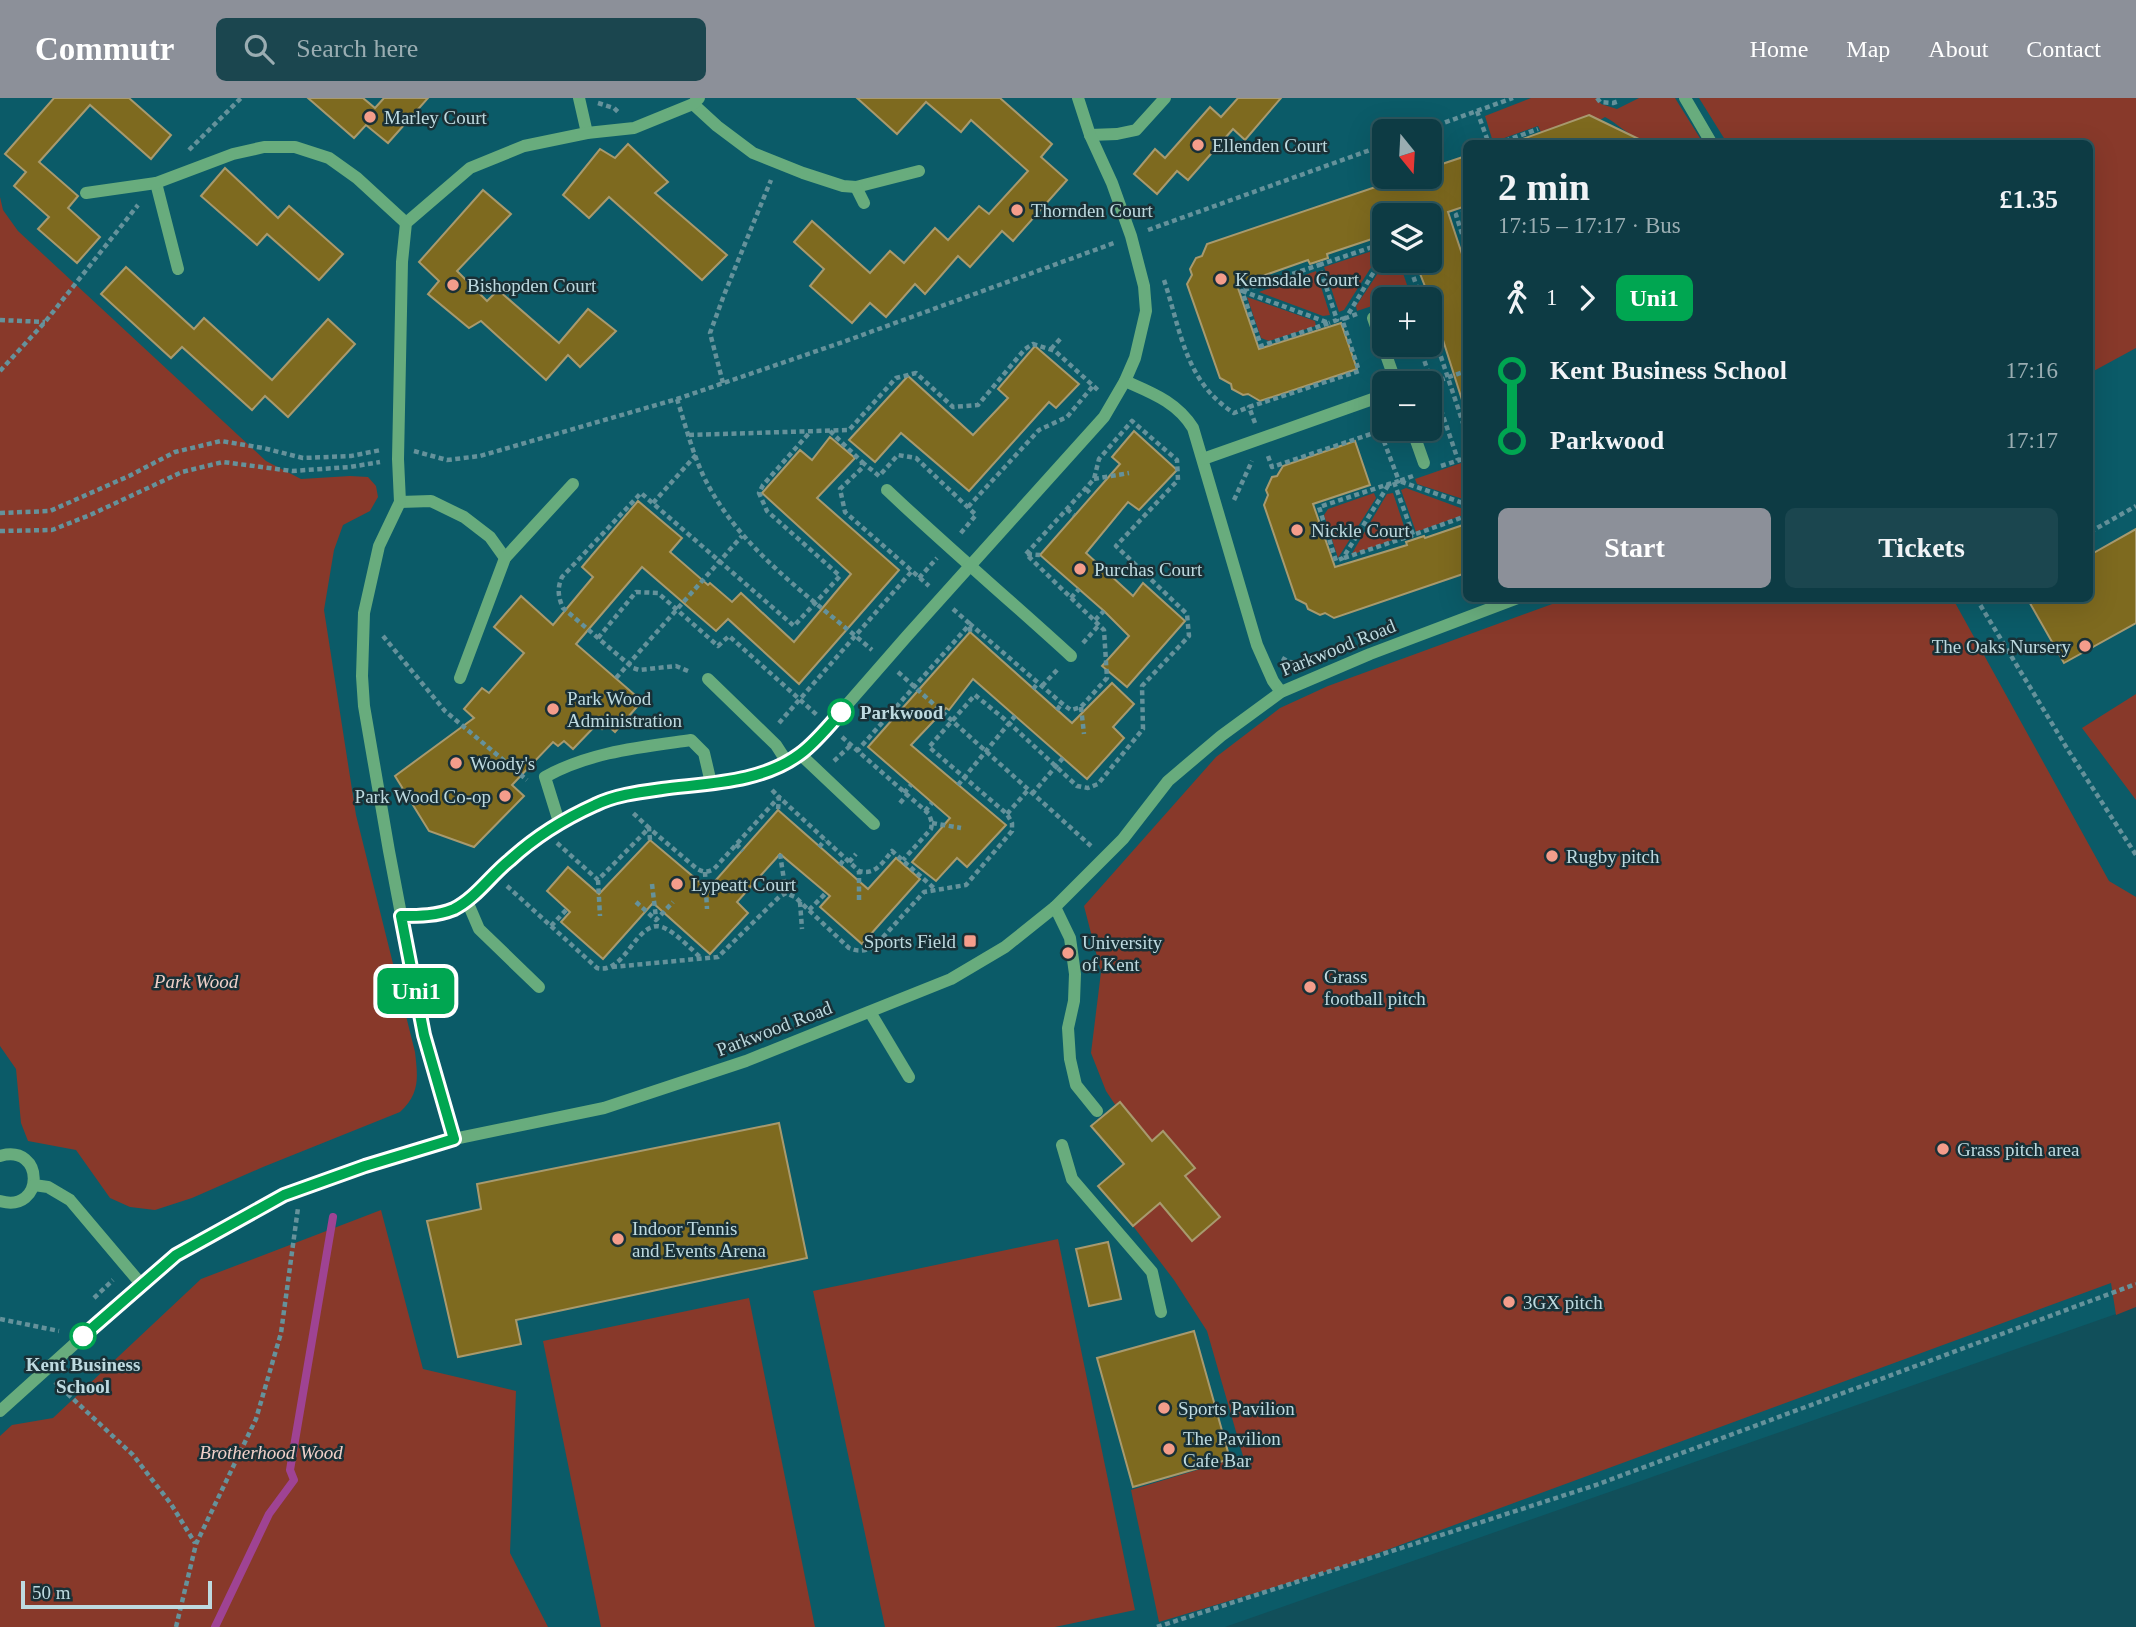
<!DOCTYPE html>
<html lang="en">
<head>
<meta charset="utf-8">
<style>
	:root { --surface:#0d3b44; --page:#1b464f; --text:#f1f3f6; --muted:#9aadb2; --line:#2d555d; --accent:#8c9099 }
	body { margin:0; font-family:Georgia,serif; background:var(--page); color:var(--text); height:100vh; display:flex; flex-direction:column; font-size:26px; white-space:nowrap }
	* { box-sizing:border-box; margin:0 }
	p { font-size:23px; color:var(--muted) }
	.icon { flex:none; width:38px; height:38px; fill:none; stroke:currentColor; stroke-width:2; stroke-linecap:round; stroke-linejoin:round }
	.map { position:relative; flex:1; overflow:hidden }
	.panel { position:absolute; left:1463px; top:42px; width:630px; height:462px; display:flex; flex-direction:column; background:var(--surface); border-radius:10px; box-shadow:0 7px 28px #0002,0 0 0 2px var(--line) }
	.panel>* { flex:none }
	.badge { padding:0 14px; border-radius:10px; font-size:24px; line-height:46px }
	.needle { width:46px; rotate:162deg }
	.fabs { position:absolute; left:1372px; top:21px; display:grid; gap:14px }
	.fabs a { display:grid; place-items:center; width:70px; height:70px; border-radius:10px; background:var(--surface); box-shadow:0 7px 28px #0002,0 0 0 2px var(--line); font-size:35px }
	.scale { position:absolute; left:21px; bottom:18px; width:191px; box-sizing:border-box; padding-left:7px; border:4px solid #bedae0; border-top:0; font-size:19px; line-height:24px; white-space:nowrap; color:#bedae0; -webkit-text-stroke:5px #193036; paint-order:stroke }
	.map>.badge { position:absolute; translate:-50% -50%; box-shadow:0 0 0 4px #fff }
	.legs { display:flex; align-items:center; gap:10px; height:77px; padding:0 35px; font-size:23px }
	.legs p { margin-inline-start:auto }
	.head { display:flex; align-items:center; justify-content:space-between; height:119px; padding:0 35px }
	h1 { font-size:38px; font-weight:800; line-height:52px }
	.action { display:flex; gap:14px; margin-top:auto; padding:14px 35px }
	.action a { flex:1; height:80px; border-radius:10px; background:var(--accent); color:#fff; font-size:28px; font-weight:800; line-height:80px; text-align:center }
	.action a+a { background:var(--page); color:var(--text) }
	ul { padding:0 35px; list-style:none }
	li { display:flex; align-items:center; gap:24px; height:70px; font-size:26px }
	li i { display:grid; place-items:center; width:10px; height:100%; margin:0 9px; background:currentColor }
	li i::after { content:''; width:18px; height:18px; margin:-9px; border:5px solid; border-radius:50%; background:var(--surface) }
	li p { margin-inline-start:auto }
	li:first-child i { background:linear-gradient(#0000 50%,currentColor 0) }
	li:last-child i { background:linear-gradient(currentColor 50%,#0000 0) }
	header { display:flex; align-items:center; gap:42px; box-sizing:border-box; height:98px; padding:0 35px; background:var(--accent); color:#fff }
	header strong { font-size:33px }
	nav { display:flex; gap:38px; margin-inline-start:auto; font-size:24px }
	.search { width:490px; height:63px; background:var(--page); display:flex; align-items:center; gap:18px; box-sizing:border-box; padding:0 24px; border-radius:10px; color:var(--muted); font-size:26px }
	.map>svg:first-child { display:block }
</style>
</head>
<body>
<header>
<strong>Commutr</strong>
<div class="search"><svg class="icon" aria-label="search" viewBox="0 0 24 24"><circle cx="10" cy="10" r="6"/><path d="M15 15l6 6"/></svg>Search here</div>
<nav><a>Home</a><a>Map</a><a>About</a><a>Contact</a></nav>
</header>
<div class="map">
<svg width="2136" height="1529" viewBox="0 0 2136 1529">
	<rect width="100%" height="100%" fill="#114f5a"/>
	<path fill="#0b5b68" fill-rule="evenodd" d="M0 0H2136V1209L1225 1529H0ZM1384 33H1430V79H1384ZM1466 46H2090V500H1466ZM1384 117H1430V163H1384ZM1384 201H1430V247H1384ZM1384 285H1430V331H1384Z"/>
	<g fill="#88392a">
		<path d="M1531 0H1597L1601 6 1617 11 1639 0H1675L1703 45H1633L1630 36C1620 30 1615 24 1605 19L1600 22 1589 17 1541 34 1538 28 1493 44 1485 18Z"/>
		<path d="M1699 0H2136V250L2090 275V46L1727 45Z"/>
		<path d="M0 99 3 112 18 133 266 363 301 381 350 378 368 379 376 388 378 399 370 413 343 427 334 452 324 512 356 717 415 954C418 980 420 995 400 1014L263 1069 192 1100 155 1112 130 1109 110 1100 76 1052 28 1043 21 1025 16 971 0 948Z"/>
		<path d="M1384 149 1344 212 1339 214 1324 169Z"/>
		<path d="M1386 163H1399L1408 190 1404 197 1384 201V204L1357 213 1356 208Z"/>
		<path d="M1316 173 1330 217 1323 218 1259 194Z"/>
		<path d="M1247 199 1315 223 1316 228 1269 243 1261 240Z"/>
		<path d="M1464 364 1466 365V402L1417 386 1415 381Z"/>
		<path d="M1406 390 1466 412V416L1416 434 1401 392Z"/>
		<path d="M1374 395 1376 400 1338 460 1324 417 1328 411Z"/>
		<path d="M1393 395 1407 437 1351 457 1387 396Z"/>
		<path d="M1566 501H1953L2109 783 2136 799V1209L2116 1217 2111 1185 1335 1471 1159 1524 1131 1392 1243 1358 1207 1233 1174 1182 1133 1128 1160 1105 1192 1143 1220 1119 1185 1078 1194 1070 1164 1033 1152 1043 1120 1005 1116 1008 1106 993 1091 955 1101 874 1084 808 1216 659 1280 610 1328 588Z"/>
		<path d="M2136 596V702L2082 630Z"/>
		<path d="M381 1112 423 1271 516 1293 510 1455 548 1529H0V1338L12 1327 53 1320 201 1181Z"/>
		<path d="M1058 1141 1135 1512 1055 1529H885L813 1193Z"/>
		<path d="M749 1200 815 1529H601L543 1243Z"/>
	</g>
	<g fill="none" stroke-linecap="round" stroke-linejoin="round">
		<path stroke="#9f4393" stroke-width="8" d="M215 1529 269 1416 294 1382 290 1372 333 1119"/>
	</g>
	<g fill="#7e6a1f" stroke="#a89a6e" stroke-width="2">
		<path d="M54 0H129L171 37 151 61 90 7 39 64 78 98 68 110 100 139 77 165 38 131 49 119 14 88 26 74 5 56Z"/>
		<path d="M308 0H363L375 10 384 0H428L388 45 366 27 354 40Z"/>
		<path d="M857 0H1000L1052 46 1041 59 1067 82 1013 143 1002 133 970 169 958 158 925 196 915 186 886 219 870 205 852 225 810 188 824 171 794 144 812 123 870 175 890 153 904 165 935 130 948 142 979 108 989 116 1028 73 971 22 961 34 926 4 897 36Z"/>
		<path d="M1238 0H1281L1245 42 1233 31 1188 82 1177 73 1157 96 1134 76 1155 51 1165 60 1210 9 1221 19Z"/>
		<path d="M1589 17 1649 46H1517V43Z"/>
		<path d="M628 46 668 84 655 95 727 157 702 182 609 99 589 120 563 97 600 51 615 60Z"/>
		<path d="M1466 58V108L1448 114 1466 168V304L1463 305 1430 201 1415 163H1430V117H1384V137L1327 156 1328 160 1310 166 1308 162 1237 187 1259 251 1341 225 1357 271 1260 303 1248 296 1243 297 1232 291 1231 286 1220 280 1187 186 1192 177 1190 171 1196 160 1202 158 1207 146 1405 79H1430V70Z"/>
		<path d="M225 70 278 120 289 108 343 156 319 182 267 136 257 147 201 98Z"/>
		<path d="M483 92 511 116 457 173 487 203 498 192 559 245 588 211 616 233 580 269 568 257 546 282 481 223 469 230 428 196 439 183 419 164Z"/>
		<path d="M126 169 194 231 204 220 272 282 328 221 355 246 288 319 265 298 252 312 182 249 171 260 101 196Z"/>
		<path d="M1035 248 1079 286 1056 310 1049 304 969 393 901 335 875 364 849 342 908 278 973 337 1008 300 998 291Z"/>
		<path d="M1134 333 1177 372 1139 412 1128 404 1086 455 1133 498 1143 485 1185 523 1127 589 1102 568 1129 538 1104 513 1040 457 1120 366 1112 359Z"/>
		<path d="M830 339 855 360 817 400 899 472 799 586 728 521 716 533 642 469 576 546 642 603 615 634 606 626 602 631 597 626 573 651 564 643 558 648 553 644 512 687 524 698 474 749 429 733 395 678 474 620 464 611 482 590 489 595 524 555 494 529 521 498 553 527 593 479 582 469 638 403 682 440 670 454 708 487 710 485 732 504 741 495 794 544 851 476 762 395 800 352 812 362Z"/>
		<path d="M1355 343 1370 387 1313 406 1335 469 1407 447 1406 444 1424 438 1425 440 1466 426V475L1334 520 1325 515 1320 517 1308 511 1306 506 1296 501 1264 407 1268 397 1266 392 1272 379 1277 378 1283 368Z"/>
		<path d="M2136 431V525L2064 565 2027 500H2090V457Z"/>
		<path d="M970 534 1072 625 1112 585 1134 606 1113 629 1124 640 1087 681 973 581 949 612 946 610 911 647 1006 727 967 769 957 760 936 783 912 764 950 720 868 649Z"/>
		<path d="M778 712 868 791 896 760 920 781 862 846 820 809 830 798 780 756 737 804 748 815 710 856 653 805 603 861 561 824 570 814 547 793 568 769 599 796 650 742 708 791Z"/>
		<path d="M1120 1004 1152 1043 1163 1033 1195 1070 1185 1078 1220 1119 1192 1143 1160 1105 1133 1128 1098 1088 1124 1066 1091 1028Z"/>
		<path d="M779 1025 807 1160 516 1222 521 1246 458 1259 427 1123 481 1111 477 1086Z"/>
		<path d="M1108 1144 1121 1201 1089 1208 1076 1151Z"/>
		<path d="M1194 1233 1230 1361 1133 1389 1097 1260Z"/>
	</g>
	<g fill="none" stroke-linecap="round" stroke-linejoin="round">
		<g stroke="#65929b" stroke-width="4.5" stroke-dasharray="5 3.5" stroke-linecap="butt">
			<path d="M1597 0 1600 4 1613 5 1619 3"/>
			<path d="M598 5 614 10 618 14"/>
			<path d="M1477 13 1489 46"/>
			<path d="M1421 33 1513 0"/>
			<path d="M1497 46 1538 31"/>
			<path d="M189 52 241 0"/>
			<path d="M1466 113 1456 117 1466 148"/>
			<path d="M1148 132 1384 47"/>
			<path d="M1408 163 1421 201"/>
			<path d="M1319 167 1384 145"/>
			<path d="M1164 182C1181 233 1185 284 1234 315L1249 309"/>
			<path d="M1244 192 1319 167 1337 222 1329 225"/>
			<path d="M1242 193 1329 225 1261 248Z"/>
			<path d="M1403 201 1420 196"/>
			<path d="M1357 216 1346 220 1384 157"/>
			<path d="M0 222 45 224"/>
			<path d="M1430 226 1466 334"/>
			<path d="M1419 247 1458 362"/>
			<path d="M1051 251 1062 239"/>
			<path d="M0 273 45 224 138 107"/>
			<path d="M723 285 710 235 724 197 771 82"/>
			<path d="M1432 285 1466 273"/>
			<path d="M677 301C685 326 692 353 703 377 738 451 812 500 872 552"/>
			<path d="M1255 325 1249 309 1359 273 1342 221 1346 220"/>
			<path d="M830 333 862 364V370L840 391 845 414 929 488"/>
			<path d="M689 337 849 332 896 280 916 275 953 309 978 307 1025 251 1033 246 1055 253 1100 294"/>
			<path d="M414 353 447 362 480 358 677 301 843 244 1114 145"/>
			<path d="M1268 358 1272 369 1380 333 1399 383 1389 386 1319 409 1336 463 1343 460 1389 386"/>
			<path d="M862 364 879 378 898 357 916 360 976 417 960 436"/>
			<path d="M1441 368 1466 360"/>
			<path d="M1413 378 1399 383 1466 406"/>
			<path d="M1094 381 1129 375"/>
			<path d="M1394 384 1413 437 1466 418"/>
			<path d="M1086 391 1092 397"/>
			<path d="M1234 402 1252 363"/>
			<path d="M653 405 696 357"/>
			<path d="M968 409 1039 332 1067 319 1093 288"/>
			<path d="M1067 411 1074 417"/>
			<path d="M0 415 50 413 129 378 175 354 221 343 263 350 303 360 351 358 381 352"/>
			<path d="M0 433 52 432 90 417 182 374 223 364 292 373 350 369 380 364"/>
			<path d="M2090 434 2136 408"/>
			<path d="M1027 456 1040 457"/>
			<path d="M1344 460 1413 437"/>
			<path d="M919 480 937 460"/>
			<path d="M1071 500 1079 491"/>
			<path d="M1976 500 2068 652 2136 757"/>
			<path d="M953 511 970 526V534"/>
			<path d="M1095 522 1104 513"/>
			<path d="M383 538 445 613 527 682"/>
			<path d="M598 540 636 494 658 495 718 548 729 538 817 617"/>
			<path d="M1083 545 1099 527"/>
			<path d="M1282 560 1289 564 1300 565"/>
			<path d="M688 573 676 568 639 572 633 570 563 510C558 499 557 490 562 479L641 395 794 528 840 478 767 413 759 395 763 387 810 334"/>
			<path d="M898 574 1091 748"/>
			<path d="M616 580 742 438"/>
			<path d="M1042 588 1058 571"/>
			<path d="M1033 591 1038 585"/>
			<path d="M1081 609 1084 636"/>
			<path d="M1057 612 1062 605"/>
			<path d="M779 625 912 473"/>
			<path d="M842 639 929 716 932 725 931 731 903 762"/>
			<path d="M834 663 851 647"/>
			<path d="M958 687 1015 618"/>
			<path d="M772 692 779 699 778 712"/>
			<path d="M904 695 911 687"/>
			<path d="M1032 696 1063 660"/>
			<path d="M900 705 907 697"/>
			<path d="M925 713 932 705"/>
			<path d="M1007 716 1028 692"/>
			<path d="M932 725 961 730"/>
			<path d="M650 742 649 730 696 770C702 774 706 775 714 771L779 699 859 773C875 778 883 764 892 753L935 791"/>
			<path d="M557 745 598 782 649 730 632 714"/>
			<path d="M736 746 743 753"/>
			<path d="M819 749 825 742"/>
			<path d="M780 756 786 795"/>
			<path d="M849 764 856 756"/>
			<path d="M840 767 845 760"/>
			<path d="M705 774 707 811"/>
			<path d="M598 782 600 818"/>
			<path d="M652 786 656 820"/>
			<path d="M507 788 597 870C626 877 636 821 662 829 674 833 691 851 701 860"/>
			<path d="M859 802V773"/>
			<path d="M636 804 656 822 673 804"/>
			<path d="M800 804 802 831"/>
			<path d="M809 812 826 795"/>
			<path d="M551 828 567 811"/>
			<path d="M612 869 718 859 779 799 786 795 795 799 849 850C858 854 864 853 874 849L924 794 966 787 1012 733V725L1007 716 929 649 975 597 1008 624 1077 688 1088 690 1098 686 1143 631 1142 588 1189 538 1187 516 1116 448 1178 382 1177 362 1132 323 1099 361 1094 381 1026 456 1104 532 1107 580 1081 609 1071 612 1065 608 970 526 857 653"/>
			<path d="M94 1200 113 1182"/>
			<path d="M0 1221 59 1233"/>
			<path d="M55 1284 133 1357 171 1406 195 1445"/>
			<path d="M176 1529 196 1446 256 1321 281 1235 298 1110"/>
			<path d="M1157 1529 1596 1387 2136 1186"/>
		</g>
		<g stroke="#68ac7d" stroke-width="12">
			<path d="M579 0 587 35"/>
			<path d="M1685 0 1712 46"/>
			<path d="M693 6 717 28 753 55 803 75 843 88 856 89 919 73"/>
			<path d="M1090 37 1117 36 1136 32 1165 0"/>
			<path d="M156 85 178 171"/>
			<path d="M856 89 864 105"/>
			<path d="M86 95 156 85 233 56 264 49H295L329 60 357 80 406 125"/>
			<path d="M1373 220 1396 285"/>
			<path d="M1125 283C1152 295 1177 304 1193 330L1257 547 1273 583 1281 594"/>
			<path d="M1412 331 1424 365"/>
			<path d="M1203 361 1384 297"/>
			<path d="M887 392C947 449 1010 502 1071 558"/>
			<path d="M400 404 431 403 464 419 490 439 505 460"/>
			<path d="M460 580 505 460 573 386"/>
			<path d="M708 581 776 647 787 664"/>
			<path d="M800 656 874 726"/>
			<path d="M559 724 545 679C589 654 642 649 691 642L704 655 711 685"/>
			<path d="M467 803 479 831 539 889"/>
			<path d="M1055 809 1070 840 1075 876 1074 903 1068 930 1070 961 1076 987 1097 1013"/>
			<path d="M401 818H428L452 812 467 803 511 760 559 724 598 705 633 695 736 682 773 672 800 656 824 633 907 538 1104 319 1125 283 1135 260 1146 213 1144 188 1131 138 1112 85 1090 37 1078 0"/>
			<path d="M870 914 909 979"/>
			<path d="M454 1041 424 937 389 753 364 608 362 578 364 515 379 448 400 404 398 361 402 164 406 125 470 70 524 48 587 35 634 30 693 6 699 0"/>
			<path d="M1062 1047 1072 1081 1152 1174 1161 1214"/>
			<path d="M0 1058C45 1045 45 1116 0 1103"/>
			<path d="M34 1087 48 1089 70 1102 141 1186"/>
			<path d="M0 1313 141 1186 176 1157 284 1097 365 1067 454 1041 604 1010 746 963 951 881 1005 849 1055 809 1123 741 1168 683 1221 638 1281 594 1370 556 1518 500"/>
		</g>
	</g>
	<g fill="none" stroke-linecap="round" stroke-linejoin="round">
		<g stroke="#fff" stroke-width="16">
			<path id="line-1" d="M83 1238 176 1157 284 1097 365 1068 454 1041 424 937 401 818C419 818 437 818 454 811 476 800 491 777 510 762 535 739 564 721 595 707 615 697 640 694 662 691 708 685 761 685 800 656 815 645 828 629 841 614"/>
		</g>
		<use href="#line-1" stroke="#00a651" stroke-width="10"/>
	</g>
	<g fill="#f49d8b" stroke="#193036" stroke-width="2.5">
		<circle cx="370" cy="19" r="7"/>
		<circle cx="1198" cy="47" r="7"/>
		<circle cx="1017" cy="112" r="7"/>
		<circle cx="1221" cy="181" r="7"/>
		<circle cx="453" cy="187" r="7"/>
		<circle cx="1297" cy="432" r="7"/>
		<circle cx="1080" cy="471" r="7"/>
		<circle cx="2085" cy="548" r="7"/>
		<circle cx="553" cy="611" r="7"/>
		<circle cx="456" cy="665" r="7"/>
		<circle cx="505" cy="698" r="7"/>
		<circle cx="1552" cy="758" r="7"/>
		<circle cx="677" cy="786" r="7"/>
		<rect x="963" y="836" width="14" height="14" rx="3.5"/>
		<circle cx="1068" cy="855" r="7"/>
		<circle cx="1310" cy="889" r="7"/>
		<circle cx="1943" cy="1051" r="7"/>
		<circle cx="618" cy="1141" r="7"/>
		<circle cx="1509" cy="1204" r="7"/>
		<circle cx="1164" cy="1310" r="7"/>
		<circle cx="1169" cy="1351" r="7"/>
	</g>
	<g fill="#fff" stroke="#00a651" stroke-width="3.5">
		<circle cx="841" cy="614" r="12"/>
		<circle cx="83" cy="1238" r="12"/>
	</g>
	<g text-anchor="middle" stroke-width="5" stroke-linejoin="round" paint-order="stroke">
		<g font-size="19" fill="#bedae0" stroke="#193036" text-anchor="start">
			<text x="384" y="26">Marley Court</text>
			<text x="1212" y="54">Ellenden Court</text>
			<text x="1031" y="119">Thornden Court</text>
			<text x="1235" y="188">Kemsdale Court</text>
			<text x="467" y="194">Bishopden Court</text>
			<text x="1311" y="439">Nickle Court</text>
			<text x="1094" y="478">Purchas Court</text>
			<text x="2071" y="555" text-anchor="end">The Oaks Nursery</text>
			<text x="567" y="607">Park Wood<tspan x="567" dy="22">Administration</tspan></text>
			<text x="470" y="672">Woody's</text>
			<text x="491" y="705" text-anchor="end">Park Wood Co-op</text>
			<text x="1566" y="765">Rugby pitch</text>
			<text x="691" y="793">Lypeatt Court</text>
			<text x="956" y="850" text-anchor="end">Sports Field</text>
			<text x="1082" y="851">University<tspan x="1082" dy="22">of Kent</tspan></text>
			<text x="1324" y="885">Grass<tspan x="1324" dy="22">football pitch</tspan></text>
			<text x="1957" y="1058">Grass pitch area</text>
			<text x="632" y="1137">Indoor Tennis<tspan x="632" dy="22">and Events Arena</tspan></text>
			<text x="1523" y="1211">3GX pitch</text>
			<text x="1178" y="1317">Sports Pavilion</text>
			<text x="1183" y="1347">The Pavilion<tspan x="1183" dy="22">Cafe Bar</tspan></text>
		</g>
		<g font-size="19" fill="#bedae0" stroke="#193036">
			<text transform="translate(1338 549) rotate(-22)" y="7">Parkwood Road</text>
			<text transform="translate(774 930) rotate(-21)" y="7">Parkwood Road</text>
		</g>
		<g font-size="19" font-weight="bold" fill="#bedae0" stroke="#193036" text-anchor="start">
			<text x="860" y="621">Parkwood</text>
			<text x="83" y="1273" text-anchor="middle">Kent Business<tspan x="83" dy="22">School</tspan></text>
		</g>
		<g font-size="19" font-style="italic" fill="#f0d0c9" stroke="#193036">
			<text x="196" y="890">Park Wood</text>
			<text x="271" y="1361">Brotherhood Wood</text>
		</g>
	</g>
</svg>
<div class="fabs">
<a><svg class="needle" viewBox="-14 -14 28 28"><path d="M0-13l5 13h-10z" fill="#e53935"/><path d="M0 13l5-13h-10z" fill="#9aadb2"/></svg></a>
<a><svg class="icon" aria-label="layers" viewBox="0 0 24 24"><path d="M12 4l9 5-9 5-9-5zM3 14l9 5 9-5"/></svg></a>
<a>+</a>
<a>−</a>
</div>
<div class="scale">50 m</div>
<b class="badge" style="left:416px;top:893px;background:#00a651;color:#fff">Uni1</b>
<section class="panel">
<div class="head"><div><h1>2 min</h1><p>17:15 – 17:17 · Bus</p></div><b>£1.35</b></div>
<div class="legs"><svg class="icon" aria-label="walk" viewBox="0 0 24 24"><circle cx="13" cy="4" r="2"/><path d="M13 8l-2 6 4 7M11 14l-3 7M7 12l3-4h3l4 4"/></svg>1<svg class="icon" aria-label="forward" viewBox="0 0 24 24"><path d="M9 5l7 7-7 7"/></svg><b class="badge" style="background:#00a651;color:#fff">Uni1</b></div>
<ul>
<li><i style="color:#00a651"></i><b>Kent Business School</b><p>17:16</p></li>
<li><i style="color:#00a651"></i><b>Parkwood</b><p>17:17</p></li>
</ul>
<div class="action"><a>Start</a><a>Tickets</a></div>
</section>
</div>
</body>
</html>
